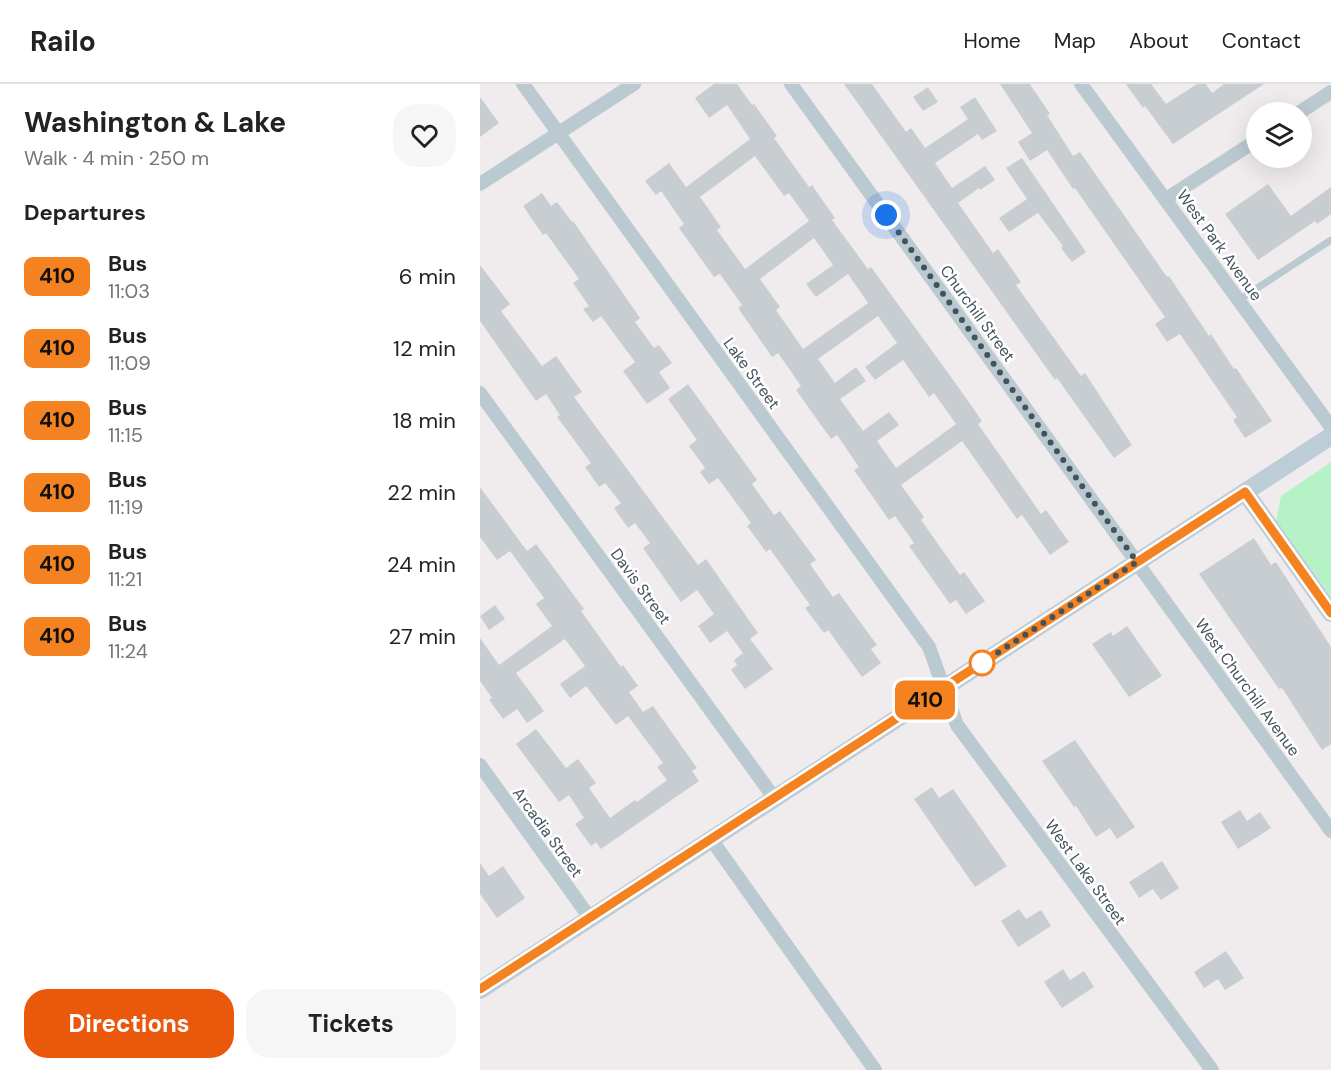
<!DOCTYPE html>
<html lang="en">
<head>
<meta charset="utf-8">
<style>
	:root { --surface:#fff; --page:#f6f6f6; --text:#222; --muted:#767676; --line:#e0e0e0; --accent:#ea580c }
	body { margin:0; font-family:"DM Sans",sans-serif; background:var(--page); color:var(--text); height:100vh; display:flex; flex-direction:column; font-size:22px; white-space:nowrap }
	* { box-sizing:border-box; margin:0 }
	p { font-size:20px; color:var(--muted) }
	.icon { flex:none; width:33px; height:33px; fill:none; stroke:currentColor; stroke-width:2; stroke-linecap:round; stroke-linejoin:round }
	.map { position:relative; flex:1; overflow:hidden }
	.panel { display:flex; flex-direction:column; background:var(--surface); width:480px }
	.panel>* { flex:none }
	.badge { padding:0 12px; border-radius:9px; font-size:21px; line-height:39px }
	.fabs { position:absolute; left:766px; top:18px; display:grid; gap:12px }
	.fabs a { display:grid; place-items:center; width:66px; height:66px; border-radius:50%; background:var(--surface); box-shadow:0 6px 24px #0002; font-size:30px }
	.you { position:absolute; width:30px; height:30px; margin:-15px; border:4px solid #fff; border-radius:50%; background:#1a73e8; box-shadow:0 0 0 9px #1a73e833 }
	.map>.badge { position:absolute; translate:-50% -50%; box-shadow:0 0 0 3px #fff }
	h2 { padding:0 24px; font-size:22px; line-height:54px }
	.round { display:grid; place-items:center; flex:none; width:63px; height:63px; border-radius:24px; background:var(--page) }
	.summary { display:flex; align-items:center; justify-content:space-between; height:102px; padding:0 24px }
	h1 { font-size:28px; font-weight:700; line-height:45px }
	.cta { display:flex; gap:12px; margin-top:auto; padding:12px 24px }
	.cta a { flex:1; height:69px; border-radius:24px; background:var(--accent); color:#fff; font-size:24px; font-weight:700; line-height:69px; text-align:center }
	.cta a+a { background:var(--page); color:var(--text) }
	ul { padding:0; list-style:none }
	li { display:flex; align-items:center; gap:18px; height:72px; padding:0 24px }
	li div { flex:1 }
	li b { display:block; font-size:22px }
	li em { font-style:normal }
	li .badge { min-width:66px; font-weight:700; text-align:center }
	header { display:flex; align-items:center; gap:36px; box-sizing:border-box; height:84px; padding:0 30px; background:var(--surface); border-bottom:2px solid var(--line) }
	header strong { font-size:28px }
	nav { display:flex; gap:33px; margin-inline-start:auto; font-size:21px }
	main { display:flex; flex:1; min-height:0 }
	.map>svg:first-child { display:block }
</style>
</head>
<body>
<header>
<strong>Railo</strong>
<nav><a>Home</a><a>Map</a><a>About</a><a>Contact</a></nav>
</header>
<main>
<section class="panel">
<div class="summary"><div><h1>Washington &amp; Lake</h1><p>Walk · 4 min · 250 m</p></div><a class="round"><svg class="icon" aria-label="heart" viewBox="0 0 24 24"><path d="M12 20l-8-8c-3-5 5-10 8-4 3-6 11-1 8 4z"/></svg></a></div>
<h2>Departures</h2>
<ul>
<li><span class="badge" style="background:#f58220;color:#111">410</span><div><b>Bus</b><p>11:03</p></div><em>6 min</em></li>
<li><span class="badge" style="background:#f58220;color:#111">410</span><div><b>Bus</b><p>11:09</p></div><em>12 min</em></li>
<li><span class="badge" style="background:#f58220;color:#111">410</span><div><b>Bus</b><p>11:15</p></div><em>18 min</em></li>
<li><span class="badge" style="background:#f58220;color:#111">410</span><div><b>Bus</b><p>11:19</p></div><em>22 min</em></li>
<li><span class="badge" style="background:#f58220;color:#111">410</span><div><b>Bus</b><p>11:21</p></div><em>24 min</em></li>
<li><span class="badge" style="background:#f58220;color:#111">410</span><div><b>Bus</b><p>11:24</p></div><em>27 min</em></li>
</ul>
<div class="cta"><a>Directions</a><a>Tickets</a></div>
</section>
<div class="map">
<svg width="851" height="986" viewBox="0 0 851 986">
	<rect width="100%" height="100%" fill="#f0eced"/>
	<path fill="#b5f3c7" d="M851 378V513L796 437 801 412Z"/>
	<g fill="#c8cdd2" fill-rule="evenodd">
		<path d="M234 0H257L272 21 274 20 297 52 294 54 329 103 332 101 355 134 352 136 388 185 391 183 479 304 502 337 498 340 561 430 566 426 589 458 570 471 542 431 537 435 482 357 421 401 444 433 441 436 480 491 484 488 505 517 486 530 476 516 470 520 429 462 434 459 415 432 409 436 374 386 379 383 357 351 351 355 316 306 321 302 298 269 292 273 258 224 262 221 240 190 234 193 199 144 204 140 181 107 176 111 165 97 189 79 206 103 270 55 247 21 229 34 215 14ZM275 72 304 112 309 109 329 137 265 185 237 146 241 143 220 113ZM334 154 353 181 326 200 336 213 368 190 388 219 323 265 296 226 300 223 280 195ZM398 232 417 259 385 283 395 296 423 276 449 313 454 309 476 340 416 384 397 357 419 341 409 328 383 347 360 315 386 297 376 283 355 299 338 275Z"/>
		<path d="M364 0H392L426 48 431 44 445 64 488 35 480 23 495 13 517 47 502 56 498 50 455 79 472 104 505 82 515 96 500 106 499 104 478 119 513 169 518 165 541 198 536 201 601 292 605 289 652 361 634 374 577 294 575 296Z"/>
		<path d="M520 0H550L570 30 567 31 593 72 600 68 687 193 689 192 729 252 731 250 754 285 756 284 792 337 765 354 753 336 757 333 700 250 687 258 675 240 685 233 595 104 593 105 567 66 550 77 538 58 552 49Z"/>
		<path d="M646 0H671L686 20 717 0H726L732 9 744 0H784L693 60 665 22 663 24Z"/>
		<path d="M448 3 458 18 443 27 433 13Z"/>
		<path d="M0 13 19 39 0 53Z"/>
		<path d="M542 74 606 168 592 178 581 164 583 162 558 129 529 148 519 134 547 115 526 84Z"/>
		<path d="M788 100 811 132 851 103V130L837 140 835 137 778 176 745 130Z"/>
		<path d="M62 109 71 122 77 118 92 138 93 137 160 234 155 238 174 264 179 261 192 279 179 288 190 304 167 320 143 287 155 278 121 232 113 238 103 225 109 222 93 199 99 195 66 149 63 151 43 122Z"/>
		<path d="M0 181 30 220 21 227 62 282 76 272 102 308 94 313 218 481 226 475 278 549 270 555 293 585 265 605 251 586 257 581 254 576 263 569 247 547 230 559 218 542 234 530 217 506 201 518 163 464 170 459 155 439 148 444 134 424 141 419 125 399 119 403 105 383 111 379 77 333 80 331 66 310 56 317 0 237Z"/>
		<path d="M208 300 277 396 272 400 294 431 300 427 336 476 330 480 353 513 359 509 397 561 391 565 401 579 382 593 348 546 344 549 325 524 330 521 290 465 286 468 267 442 271 439 238 394 229 400 220 388 225 384 209 362 217 356 188 315Z"/>
		<path d="M0 403 47 467 56 460 104 525 101 527 141 583 143 581 158 602 149 608 163 628 173 622 217 684 212 687 219 697 121 765 116 758 111 762 95 740 104 734 89 711 79 718 36 660 56 645 86 684 98 675 116 699 109 704 130 734 155 716 157 718 187 696 177 683 183 679 148 632 136 641 106 602 90 614 80 600 105 582 85 555 36 589 64 627 47 639 37 625 23 635 9 616 12 614 0 597V554L19 581 72 542 56 520 64 514 30 467 17 476 0 453Z"/>
		<path d="M774 454 791 481 796 478 851 563V660L842 666 802 604 799 605 719 490Z"/>
		<path d="M15 521 25 535 9 546 0 532Z"/>
		<path d="M647 542 682 592 649 613 612 560 631 548 633 552Z"/>
		<path d="M595 656 655 743 637 755 630 744 616 753 596 722 594 723 562 677Z"/>
		<path d="M452 703 459 714 473 705 527 782 495 803 434 715Z"/>
		<path d="M760 726 767 737 780 728 791 744 758 765 741 738Z"/>
		<path d="M682 777 699 804 681 816 673 805 659 814 649 798Z"/>
		<path d="M0 779 9 792 23 782 45 814 17 834 0 810Z"/>
		<path d="M539 825 546 835 561 826 571 842 538 863 521 837Z"/>
		<path d="M746 867 764 894 745 906 738 895 724 904 714 888Z"/>
		<path d="M583 885 590 896 604 887 614 903 582 924 564 898Z"/>
	</g>
	<g fill="none" stroke-linecap="round" stroke-linejoin="round">
		<path stroke="#bbcad1" stroke-width="7" d="M759 216 851 156"/>
		<g stroke="#bbcad1" stroke-width="14">
			<path d="M43 0 449 563 477 641 732 986"/>
			<path d="M311 0 851 747"/>
			<path d="M601 0 851 343"/>
			<path d="M820 28 851 8"/>
			<path d="M0 100 154 0"/>
			<path d="M686 115 777 56"/>
			<path d="M0 309 295 715"/>
			<path d="M0 681 110 834"/>
			<path d="M231 755 395 986"/>
		</g>
		<g stroke="#bdcdd8" stroke-width="18">
			<path d="M765 408 851 529"/>
			<path d="M0 906 851 352"/>
		</g>
	</g>
	<g fill="none" stroke-linecap="round" stroke-linejoin="round">
		<g stroke="#fff" stroke-width="14">
			<path id="line" d="M0 905 765 408 851 529"/>
		</g>
		<use href="#line" stroke="#f58220" stroke-width="9"/>
		<path stroke="#43535c" stroke-width="6" stroke-dasharray="0 10.8" d="M406 131 657 478 502 579"/>
	</g>
	<circle fill="#fff" stroke="#f58220" stroke-width="3" cx="502" cy="579" r="12"/>
	<g text-anchor="middle" stroke-width="5" stroke-linejoin="round" paint-order="stroke">
		<g font-size="16" fill="#43535c" stroke="#fff">
			<text transform="translate(740 161) rotate(54)" y="6">West Park Avenue</text>
			<text transform="translate(498 229) rotate(54)" y="6">Churchill Street</text>
			<text transform="translate(272 289) rotate(54)" y="6">Lake Street</text>
			<text transform="translate(161 502) rotate(54)" y="6">Davis Street</text>
			<text transform="translate(768 603) rotate(54)" y="6">West Churchill Avenue</text>
			<text transform="translate(68 748) rotate(54)" y="6">Arcadia Street</text>
			<text transform="translate(606 788) rotate(54)" y="6">West Lake Street</text>
		</g>
	</g>
</svg>
<div class="fabs">
<a><svg class="icon" aria-label="layers" viewBox="0 0 24 24"><path d="M12 4l9 5-9 5-9-5zM3 14l9 5 9-5"/></svg></a>
</div>
<div class="you" style="left:406px;top:131px"></div>
<b class="badge" style="left:445px;top:616px;background:#f58220;color:#111">410</b>
</div>
</main>
</body>
</html>
